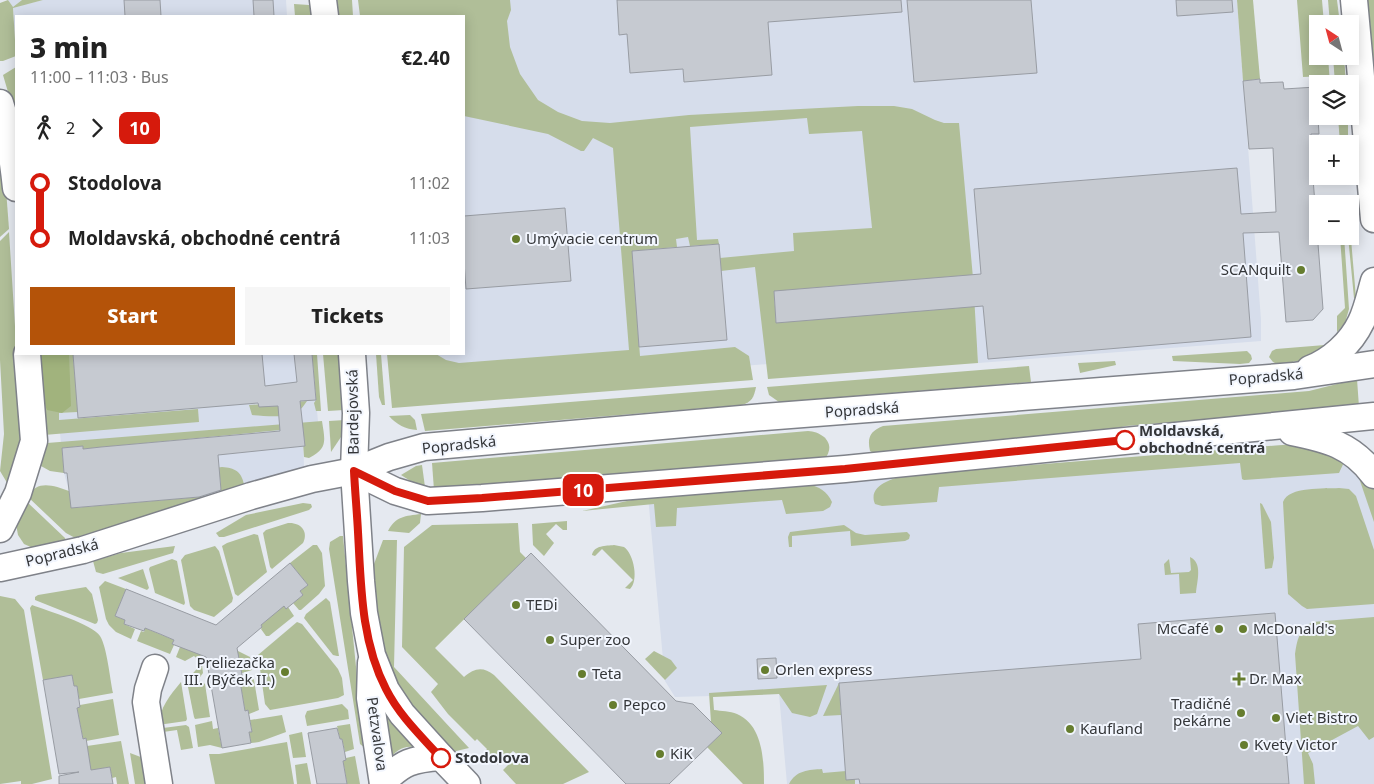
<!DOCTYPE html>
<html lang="en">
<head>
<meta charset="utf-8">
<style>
	:root { --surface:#fff; --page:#f6f6f6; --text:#222; --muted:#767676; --accent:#b45309 }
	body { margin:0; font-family:"Noto Sans",sans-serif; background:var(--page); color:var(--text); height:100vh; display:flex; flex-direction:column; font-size:19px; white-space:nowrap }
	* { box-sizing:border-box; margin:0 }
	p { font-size:16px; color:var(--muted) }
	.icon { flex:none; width:28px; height:28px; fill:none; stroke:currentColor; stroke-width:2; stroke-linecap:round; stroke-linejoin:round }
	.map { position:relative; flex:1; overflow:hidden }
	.panel { position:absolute; left:15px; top:15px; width:450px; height:340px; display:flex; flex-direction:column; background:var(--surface); border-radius:0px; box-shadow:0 2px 12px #0003 }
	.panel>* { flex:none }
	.badge { padding:0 10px; border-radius:8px; font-size:18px; line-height:32px }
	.needle { width:32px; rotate:324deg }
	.tools { position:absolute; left:1309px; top:15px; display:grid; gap:10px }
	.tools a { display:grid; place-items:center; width:50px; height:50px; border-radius:0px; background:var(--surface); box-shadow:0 2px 12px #0003; font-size:25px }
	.map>.badge { position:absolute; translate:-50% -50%; box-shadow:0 0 0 2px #fff }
	.legs { display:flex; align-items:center; gap:8px; height:55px; padding:0 15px; font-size:16px }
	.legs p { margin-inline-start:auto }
	.summary { display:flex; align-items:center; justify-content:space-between; height:85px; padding:0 15px }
	h1 { font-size:28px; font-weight:800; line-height:38px }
	.button { display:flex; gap:10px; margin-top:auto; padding:10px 15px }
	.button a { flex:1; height:58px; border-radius:0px; background:var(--accent); color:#fff; font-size:20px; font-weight:800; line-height:58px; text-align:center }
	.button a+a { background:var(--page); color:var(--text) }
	ul { padding:0 15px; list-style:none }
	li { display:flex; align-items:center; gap:18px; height:55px; font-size:19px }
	li i { display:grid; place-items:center; width:8px; height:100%; margin:0 6px; background:currentColor }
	li i::after { content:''; width:12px; height:12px; margin:-6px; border:4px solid; border-radius:50%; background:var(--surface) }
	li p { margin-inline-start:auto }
	li:first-child i { background:linear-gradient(#0000 50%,currentColor 0) }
	li:last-child i { background:linear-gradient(currentColor 50%,#0000 0) }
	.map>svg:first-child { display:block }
</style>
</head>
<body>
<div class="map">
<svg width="1374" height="784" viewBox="0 0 1374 784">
	<rect width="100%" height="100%" fill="#e5e9f0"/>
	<g fill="#d6ddeb">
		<path d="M8 0H22L14 7 43 0H286L287 16H16V46L13 8Z"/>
		<path d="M370 0H1237L1261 320V341L978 363 977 347 631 375 402 392 399 354H464V16Z"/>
		<path d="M73 354H312L318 422 303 424 304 468 244 484 222 496 71 508 69 491 64 473 58 413 78 412Z"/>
		<path d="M1295 444 1329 449 1374 488V784H787L779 694 675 697 665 681 648 496Z"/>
	</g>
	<g fill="#b0be98">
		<path d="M8 0 13 7 22 0H43L13 8 16 56 3 61H0V3Z"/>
		<path d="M336 0H352L353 16H337Z"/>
		<path d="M358 0H510L511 10 507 21 510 47 520 74 538 100 558 112 582 121 610 123 689 115 858 106H894L912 109 935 120 944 123H959L974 289 774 291 776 322 974 295 978 363 768 379 755 267 721 271 720 258 794 251 793 233 872 228 862 131 809 134 807 118 690 127 697 240 718 239 719 244 690 246 688 237 676 239 677 247 632 251 640 356 735 347 749 356 753 380 392 408 387 354H436L446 360 459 363 629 350 613 148 593 138 584 151H581L548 134 464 116V16H360Z"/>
		<path d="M1237 0H1253L1260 79 1243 81Z"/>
		<path d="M1297 0H1322L1324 24H1318V56H1328L1330 84H1326L1325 76 1303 77Z"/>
		<path d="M1328 0H1337L1340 24H1330Z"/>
		<path d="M1363 0H1374V74L1370 22Z"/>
		<path d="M294 4 309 5 311 8 312 16H295Z"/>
		<path d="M1333 56H1344L1346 84H1335Z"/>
		<path d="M16 67V125L11 102 3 75Z"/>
		<path d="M1338 116H1348V144H1340Z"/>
		<path d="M0 153 5 176 9 229 0 237Z"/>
		<path d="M1350 227 1356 298H1354L1348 236H1350Z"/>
		<path d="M9 232 22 436 9 486 0 471 4 434 0 360V241Z"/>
		<path d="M1340 236H1344L1349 309 1345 323 1337 332V316L1345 308Z"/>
		<path d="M1337 344 1299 361 1277 364 1273 362 1269 357 1272 351 1276 349Z"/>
		<path d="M1247 351 1251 355 1252 359 1249 363 1240 364 1173 361 1172 356Z"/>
		<path d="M39 354H73L78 412 59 413V420L198 409 199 422 44 435Z"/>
		<path d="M312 354H317L321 411H316L314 403 316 400Z"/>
		<path d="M323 354H341L344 410 328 411Z"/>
		<path d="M376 354H381L385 405H382L379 397Z"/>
		<path d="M1115 361 1116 365 1080 373 1078 363Z"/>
		<path d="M1029 366 1031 382 779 402 769 395 767 387Z"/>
		<path d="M1357 379 1359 407 1126 426 1064 440 877 455 870 451C867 438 870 431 883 426L1309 391Z"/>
		<path d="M756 387C754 397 752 402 742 405L425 431 421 414Z"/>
		<path d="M307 401C304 405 301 410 296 413 288 418 262 416 252 415L249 405Z"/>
		<path d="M410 415 415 420 417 430C405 429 397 425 389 416Z"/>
		<path d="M345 420 341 437 331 452 329 421Z"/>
		<path d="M322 421C325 441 328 448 309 458L304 457 302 428 83 449V446L62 448 64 473 50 471 41 466 43 448 47 443Z"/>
		<path d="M808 431C824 432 837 445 824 460L434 490 432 463Z"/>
		<path d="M1295 444 1346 458 1339 473 1244 480 1242 479 1240 463 939 487 937 502 882 506 875 504C867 485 894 478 907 475Z"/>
		<path d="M422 465 425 487 412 482 401 475 416 466Z"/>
		<path d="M222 467C235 468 241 471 244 484L206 504 77 539 66 533 28 497C37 479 54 486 69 491L72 508 221 495 220 478 215 473V468Z"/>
		<path d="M1365 476 1374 488V522L1359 478Z"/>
		<path d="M808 484C819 487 827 491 832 502L830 507 823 511 786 514 782 500 677 508 676 526 656 527 654 504 582 511 654 495Z"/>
		<path d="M1339 488 1349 489 1356 496 1374 550V604L1307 609 1302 606 1288 594 1283 502C1289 486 1324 489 1339 488Z"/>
		<path d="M26 501 65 538 67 543 33 548 24 544 18 535 16 524Z"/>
		<path d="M303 503 311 504 312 507 309 510 224 537H219L216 533 246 515Z"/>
		<path d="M1260 503 1262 504 1271 522 1274 558 1272 568 1265 569Z"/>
		<path d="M421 514 420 523 409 533 388 531C396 516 405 516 421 514Z"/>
		<path d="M567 521V530H563L556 524 546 534 554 543 544 556 533 545 532 524Z"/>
		<path d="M288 523C300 522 309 531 303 543L272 569 270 567 263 533 266 530Z"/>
		<path d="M518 523 520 552 526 558 435 648 464 677C474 668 483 666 494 675L589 772 563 784H516L503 770 518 755 513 751 498 765 485 752 487 749 477 739 475 741 448 714 431 692 438 684 402 647 404 547 432 525Z"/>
		<path d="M844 525 856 533 865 535 907 532 910 535 909 539 905 541 851 546 850 531 792 536V547H789L788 537 790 532Z"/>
		<path d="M254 534 258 535 267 572 238 596 235 594 222 546 227 543Z"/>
		<path d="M340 536H343L357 677 369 747 365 748 360 744 329 549 330 542Z"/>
		<path d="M383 540H397L394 667 469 748 452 752 399 692 384 652 373 590 374 564Z"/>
		<path d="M313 545H317L322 553 325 586 319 594 301 610H299L293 603 303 595 300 591 308 585 290 563Z"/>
		<path d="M614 545 624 547C634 554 639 581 630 589L625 588 633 580 602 549 595 556 592 555C594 545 606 546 614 545Z"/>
		<path d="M175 546 173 553 103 574 96 572 93 561 121 553Z"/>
		<path d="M215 546 219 551 233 598 232 602 214 617 194 610 190 606 181 560 185 555Z"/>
		<path d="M1190 557C1203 563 1197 581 1196 593L1180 594 1179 574 1165 575 1164 564 1169 559 1171 573 1189 572 1191 570Z"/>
		<path d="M172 559 177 561 185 603 184 605 155 593 149 569 150 567Z"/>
		<path d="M143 569 149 588 147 590 118 578Z"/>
		<path d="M105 581 126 589 115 616 125 620 124 624 135 629 131 639 116 632 109 625 106 619 99 587Z"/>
		<path d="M86 587 92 594 98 620 97 623 95 624 35 600V597L38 595Z"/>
		<path d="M0 596 15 599 24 610 52 779 32 784H21V781L0 784Z"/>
		<path d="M326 598 330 602 339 656H337L333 655 304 618 306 614Z"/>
		<path d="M32 605C48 611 92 624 100 636 107 647 110 679 113 693L79 699 77 686H74L72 676 43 680 30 608Z"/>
		<path d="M284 605 288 607 294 616 269 636H266L261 629 262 627 261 625Z"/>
		<path d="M1374 617V737L1369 740 1358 726 1308 753 1313 764 1315 784H1304L1295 654C1297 640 1299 630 1312 622Z"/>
		<path d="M297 622 302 624 338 669 342 678 344 695 338 698 270 710 265 704 258 655Z"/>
		<path d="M145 628 174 640 172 644 174 645 170 654 137 641 141 631 144 632Z"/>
		<path d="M180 647 200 650 203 673 200 677 187 680 202 663 194 656 185 661 176 657Z"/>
		<path d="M234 649 250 657 252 670 242 673 239 659Z"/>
		<path d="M654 651 671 660 677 668 665 680 645 659Z"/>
		<path d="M252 677 254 680 259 710 249 714 248 710 245 711 240 681Z"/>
		<path d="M201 681 205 684 210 717 195 719 194 717 188 687 192 684Z"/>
		<path d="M181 682 187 719 186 721 158 725C160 708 170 695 181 682Z"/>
		<path d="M839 683 841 715 823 716Z"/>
		<path d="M827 685 817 714 810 717 792 713 779 694 713 697 714 710C721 711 730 711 737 714 763 725 764 761 764 784H743L707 747 711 722 709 693Z"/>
		<path d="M113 699 119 735 86 741V738L83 739 77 708 80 707V705Z"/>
		<path d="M342 704 348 710 349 719 307 726 305 716 307 711Z"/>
		<path d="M381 706 413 747C402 746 396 751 389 760Z"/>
		<path d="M282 715 286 732 259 742 251 743 249 732 252 731 250 720Z"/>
		<path d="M212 721 213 729 218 728 222 748 210 745 198 747 195 725Z"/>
		<path d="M350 724 354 749 345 752 342 739H340L337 726Z"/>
		<path d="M186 725 189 727 193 748 181 750 177 730 163 732V728Z"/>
		<path d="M302 732 306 757 293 758 289 735Z"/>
		<path d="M121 741 129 784H117L116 777 112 778 110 767 88 771 86 759 89 758 87 746Z"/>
		<path d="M287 742 294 784H215L209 754H219Z"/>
		<path d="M130 753 146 759 150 784H135Z"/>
		<path d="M355 756 360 784H347L343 761 346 760V758Z"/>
		<path d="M307 763 311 784H297L295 765Z"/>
		<path d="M822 769 823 773 846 771 855 779V784H789C796 770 809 770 822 769Z"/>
	</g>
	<path fill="#a1b37d" d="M39 354H69L71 406 62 413 47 410 44 403Z"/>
	<g fill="#c6cad1" stroke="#989ca3">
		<path d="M124 0H160L161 16H125Z"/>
		<path d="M253 0H273L274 16H254Z"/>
		<path d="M617 0H901L902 12 768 22 772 75 684 82 683 69 630 73 627 34 619 35Z"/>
		<path d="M907 0H1031L1037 73 914 82Z"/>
		<path d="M1176 0H1232L1233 12 1177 16Z"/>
		<path d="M1260 79V83L1283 82 1284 89 1316 87 1319 134H1311V152L1323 309 1313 320 1286 322 1279 232 1243 233 1251 337 988 359 983 306 776 323 774 291 981 274 974 189 1237 168 1241 214 1276 212 1273 148 1249 149 1243 81Z"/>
		<path d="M565 208 571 281 466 289 464 262V216Z"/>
		<path d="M719 244 727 340 639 347 632 251Z"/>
		<path d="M73 354H262L265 386 297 382 294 354H312L316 400 300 401 305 446 218 455 221 490 199 497 71 508 67 473H64L62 448 83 446V449L101 447 280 431 278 406 259 407 258 403 78 418Z"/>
		<path d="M531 553 676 701 693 704 722 733 669 784H626L464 619Z"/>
		<path d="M290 563 308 585 300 591 303 595 286 609 284 606 261 625 262 627 237 648 243 680 240 681 245 711 248 710 252 732H249L251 743 222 748 206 657 172 644 174 640 160 634 145 628 144 631 124 624 125 620 115 616 126 589 216 625Z"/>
		<path d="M1275 613 1289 784H860L859 779 846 780 839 683 1141 659 1138 624Z"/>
		<path d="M776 658 777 678 758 679 757 659Z"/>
		<path d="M72 675 74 686H77L80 707 77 708 83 739 86 738 91 770 110 767 113 784H59V776L79 772 59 774 43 680Z"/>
		<path d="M337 728 340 739H342L344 749 346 760 343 761 347 784H317L308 733Z"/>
	</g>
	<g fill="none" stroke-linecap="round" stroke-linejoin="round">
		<g stroke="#7f8289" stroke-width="29">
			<g id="minor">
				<path d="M323 0 325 16"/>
				<path d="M1354 0 1374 219"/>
				<path d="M0 103C9 131 13 159 16 188"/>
				<path d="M352 354 356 413 354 471 361 581 364 613 372 655 386 690 402 714 441 757 467 784"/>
				<path d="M1310 369C1331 361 1351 343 1361 322 1367 310 1370 295 1374 281"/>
				<path d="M1292 432C1327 439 1352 445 1374 475"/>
				<path d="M354 471 395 491 428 501 482 498 845 469 1374 416"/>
				<path d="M0 529 18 493 34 441 27 354"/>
				<path d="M0 568 83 550 251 496 312 479 354 471 389 457 424 447 764 417 1294 376 1374 364"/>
				<path d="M371 663 370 698 383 784"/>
				<path d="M155 668 148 689 146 702 159 784"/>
				<path d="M383 782C403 762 412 759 441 757"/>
			</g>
		</g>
		<use href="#minor" stroke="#fff" stroke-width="26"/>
	</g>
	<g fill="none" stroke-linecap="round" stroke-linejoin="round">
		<g stroke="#fff" stroke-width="11">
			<path id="line-1" d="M441 758C421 736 399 715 386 689 361 641 361 585 358 532 357 512 355 492 354 471L395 491 428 501 482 498 845 469 1125 440"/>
		</g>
		<use href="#line-1" stroke="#d61a0c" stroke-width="8"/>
	</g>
	<g fill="#667d2f" stroke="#f2f6fe" stroke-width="2">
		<circle cx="516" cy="239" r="5"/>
		<circle cx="1301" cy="270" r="5"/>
		<circle cx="516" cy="605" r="5"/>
		<circle cx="1219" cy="629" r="5"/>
		<circle cx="1243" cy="629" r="5"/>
		<circle cx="550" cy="640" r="5"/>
		<circle cx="765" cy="670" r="5"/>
		<circle cx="285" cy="672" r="5"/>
		<circle cx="582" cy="674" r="5"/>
		<path d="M1236.5 671.5h5v5h5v5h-5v5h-5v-5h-5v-5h5z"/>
		<circle cx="613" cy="705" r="5"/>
		<circle cx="1241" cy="713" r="5"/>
		<circle cx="1276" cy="718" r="5"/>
		<circle cx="1070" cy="729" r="5"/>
		<circle cx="1244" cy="745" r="5"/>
		<circle cx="660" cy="754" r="5"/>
	</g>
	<g fill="#fff" stroke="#d61a0c" stroke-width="2.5">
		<circle cx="1125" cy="440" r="9"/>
		<circle cx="441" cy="758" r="9"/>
	</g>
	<g text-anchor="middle" stroke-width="4" stroke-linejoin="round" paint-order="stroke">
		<g font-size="15" fill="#343639" stroke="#f2f6fe" text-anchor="start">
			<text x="526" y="244">Umývacie centrum</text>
			<text x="1291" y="275" text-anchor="end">SCANquilt</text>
			<text x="526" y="610">TEDi</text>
			<text x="1209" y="634" text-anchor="end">McCafé</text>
			<text x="1253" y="634">McDonald's</text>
			<text x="560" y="645">Super zoo</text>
			<text x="275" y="668" text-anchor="end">Preliezačka<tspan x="275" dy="17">III. (Býček II.)</tspan></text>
			<text x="775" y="675">Orlen express</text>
			<text x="592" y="679">Teta</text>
			<text x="1249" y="684">Dr. Max</text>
			<text x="1231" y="709" text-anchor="end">Tradičné<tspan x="1231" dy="17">pekárne</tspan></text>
			<text x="623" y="710">Pepco</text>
			<text x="1286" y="723">Viet Bistro</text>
			<text x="1080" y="734">Kaufland</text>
			<text x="1254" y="750">Kvety Victor</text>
			<text x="670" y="759">KiK</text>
		</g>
		<g font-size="15" fill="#343639" stroke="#f2f6fe">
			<text transform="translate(1266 377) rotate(-5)" y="5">Popradská</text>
			<text transform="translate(862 410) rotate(-4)" y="5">Popradská</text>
			<text transform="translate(353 412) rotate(-91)" y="5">Bardejovská</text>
			<text transform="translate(459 445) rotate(-6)" y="5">Popradská</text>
			<text transform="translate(62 553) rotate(-14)" y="5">Popradská</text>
			<text transform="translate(377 734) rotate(82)" y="5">Petzvalova</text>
		</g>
		<g font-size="15" font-weight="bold" fill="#343639" stroke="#f2f6fe" text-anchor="start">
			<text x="1139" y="436">Moldavská,<tspan x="1139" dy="17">obchodné centrá</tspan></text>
			<text x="455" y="763">Stodolova</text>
		</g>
	</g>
</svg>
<div class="tools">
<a><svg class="needle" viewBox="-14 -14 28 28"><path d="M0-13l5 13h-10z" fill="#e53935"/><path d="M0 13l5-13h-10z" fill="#767676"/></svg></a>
<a><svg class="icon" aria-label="layers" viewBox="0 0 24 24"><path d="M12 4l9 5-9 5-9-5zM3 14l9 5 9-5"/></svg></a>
<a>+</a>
<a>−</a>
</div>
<b class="badge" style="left:583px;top:490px;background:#d61a0c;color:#fff">10</b>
<section class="panel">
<div class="summary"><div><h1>3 min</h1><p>11:00 – 11:03 · Bus</p></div><b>€2.40</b></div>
<div class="legs"><svg class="icon" aria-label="walk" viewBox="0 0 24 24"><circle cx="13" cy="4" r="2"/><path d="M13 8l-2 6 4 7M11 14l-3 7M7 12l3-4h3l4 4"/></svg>2<svg class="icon" aria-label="forward" viewBox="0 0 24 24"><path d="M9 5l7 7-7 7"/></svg><b class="badge" style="background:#d61a0c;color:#fff">10</b></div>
<ul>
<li><i style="color:#d61a0c"></i><b>Stodolova</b><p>11:02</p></li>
<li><i style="color:#d61a0c"></i><b>Moldavská, obchodné centrá</b><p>11:03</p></li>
</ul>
<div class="button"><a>Start</a><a>Tickets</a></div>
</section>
</div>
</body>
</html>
